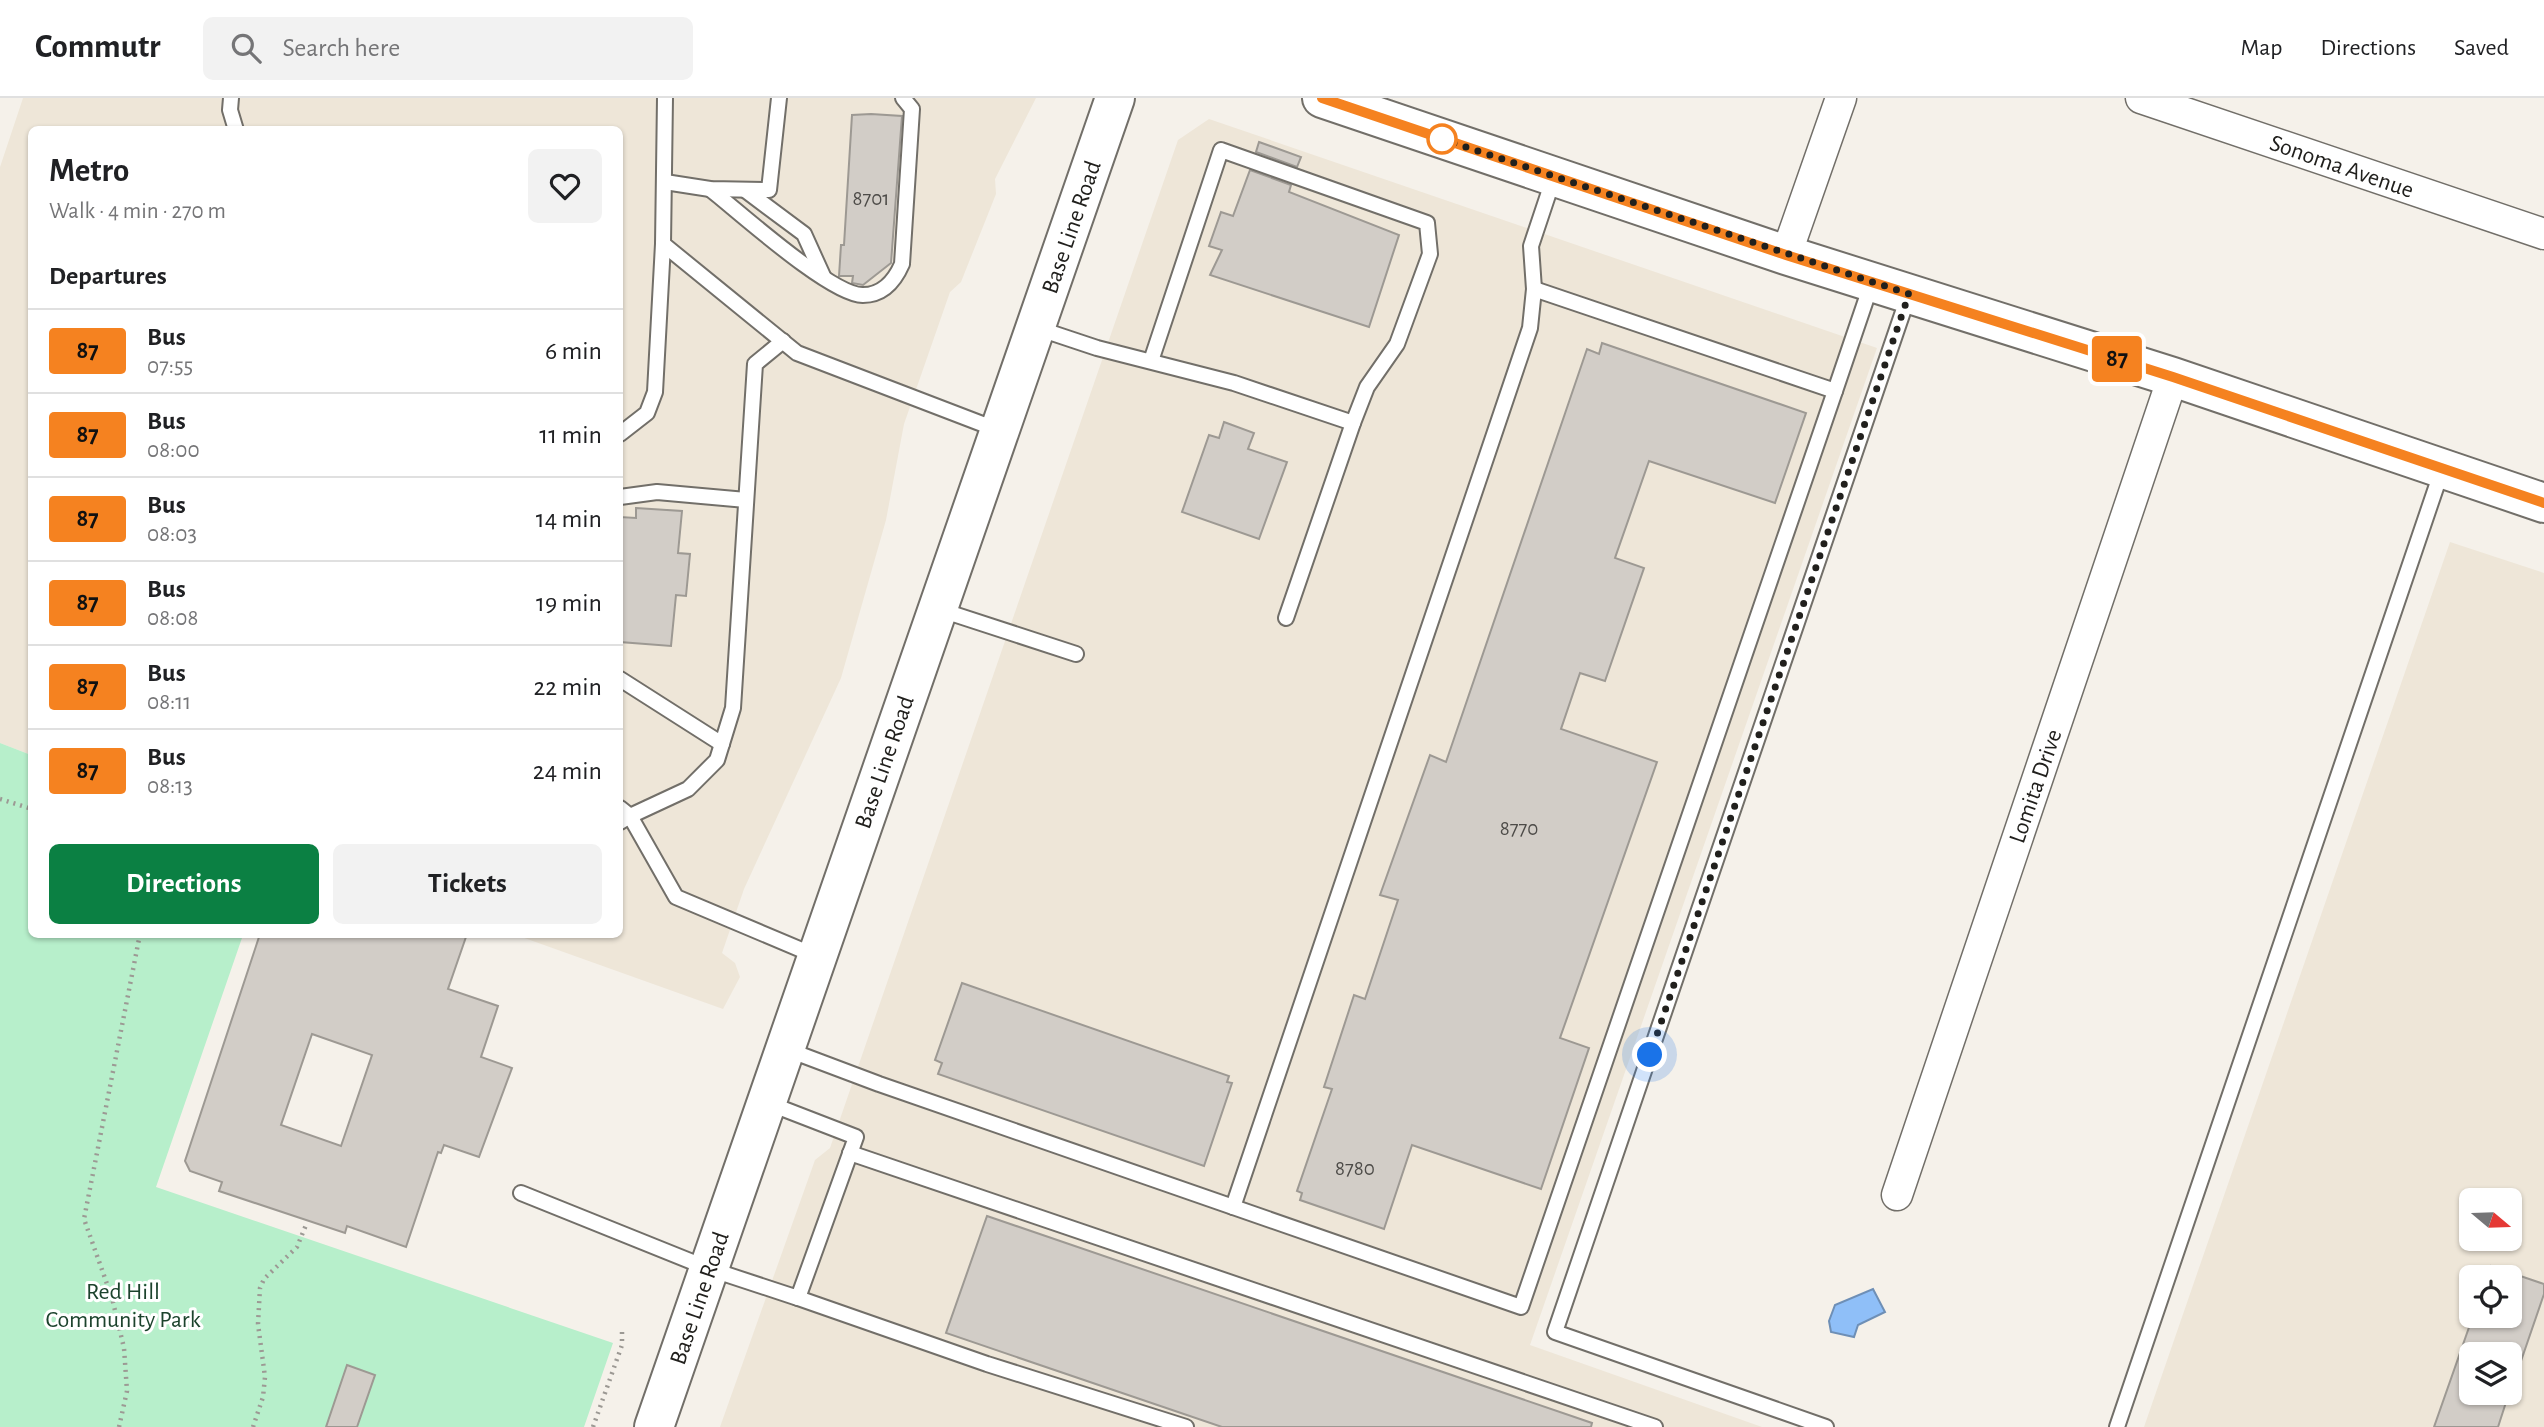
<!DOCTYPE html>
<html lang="en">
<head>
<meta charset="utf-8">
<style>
	:root { --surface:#fff; --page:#f2f2f2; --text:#202124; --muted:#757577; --line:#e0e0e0; --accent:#0b8043 }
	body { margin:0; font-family:"Alegreya Sans",sans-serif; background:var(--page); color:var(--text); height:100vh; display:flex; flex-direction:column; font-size:26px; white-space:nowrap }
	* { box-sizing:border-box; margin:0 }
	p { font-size:23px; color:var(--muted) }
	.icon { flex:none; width:38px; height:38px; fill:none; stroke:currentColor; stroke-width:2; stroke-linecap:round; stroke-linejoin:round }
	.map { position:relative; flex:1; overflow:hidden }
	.side { position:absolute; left:28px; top:28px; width:595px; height:812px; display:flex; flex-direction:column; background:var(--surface); border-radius:10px; box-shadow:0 2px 5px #0004 }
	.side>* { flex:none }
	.badge { padding:0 14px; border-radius:5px; font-size:24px; line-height:46px }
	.needle { width:46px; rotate:109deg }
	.buttons { position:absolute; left:2459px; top:1090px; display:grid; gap:14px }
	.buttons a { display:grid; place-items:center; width:63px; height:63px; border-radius:10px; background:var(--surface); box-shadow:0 2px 5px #0004; font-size:35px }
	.you { position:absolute; width:35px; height:35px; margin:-18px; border:5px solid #fff; border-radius:50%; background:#1a73e8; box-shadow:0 0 0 10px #1a73e833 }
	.map>.badge { position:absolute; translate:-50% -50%; box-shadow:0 0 0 4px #fff }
	h2 { padding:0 21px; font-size:26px; line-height:63px }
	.round { display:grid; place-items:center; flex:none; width:74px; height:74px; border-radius:10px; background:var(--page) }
	.headline { display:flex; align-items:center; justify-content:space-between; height:119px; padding:0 21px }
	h1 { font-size:33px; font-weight:700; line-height:52px }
	.button { display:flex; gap:14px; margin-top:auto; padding:14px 21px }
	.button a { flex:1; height:80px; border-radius:10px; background:var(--accent); color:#fff; font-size:28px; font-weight:700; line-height:80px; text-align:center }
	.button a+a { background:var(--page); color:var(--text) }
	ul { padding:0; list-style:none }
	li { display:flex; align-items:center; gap:21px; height:84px; padding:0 21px; border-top:2px solid var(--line) }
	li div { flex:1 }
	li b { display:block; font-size:26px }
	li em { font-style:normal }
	li .badge { min-width:77px; font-weight:700; text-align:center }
	header { display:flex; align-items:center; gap:42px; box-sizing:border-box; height:98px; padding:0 35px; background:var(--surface); border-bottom:2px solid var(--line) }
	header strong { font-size:33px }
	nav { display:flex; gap:38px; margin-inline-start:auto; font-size:24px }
	.search { width:490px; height:63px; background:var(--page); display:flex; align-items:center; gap:18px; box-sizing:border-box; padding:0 24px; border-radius:10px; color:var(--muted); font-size:26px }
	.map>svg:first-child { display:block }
</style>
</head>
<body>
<header>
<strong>Commutr</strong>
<div class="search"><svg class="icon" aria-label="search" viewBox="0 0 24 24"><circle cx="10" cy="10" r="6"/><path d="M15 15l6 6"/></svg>Search here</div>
<nav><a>Map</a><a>Directions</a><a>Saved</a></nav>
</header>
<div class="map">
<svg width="2544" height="1329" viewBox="0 0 2544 1329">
	<rect width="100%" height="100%" fill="#f5f1ea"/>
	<g fill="#eee6d8" fill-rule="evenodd">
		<path d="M23 0H1036L995 81 996 96 961 184 950 194 904 326 886 422 841 580 744 791 722 855 735 865 740 879 723 911 516 837 620 836V32H32L31 657 0 645V69Z"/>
		<path d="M1209 21 1877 250 1530 1247 1762 1329H720L815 1062 830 1050 1178 42Z"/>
		<path d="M2450 444 2544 475V1329H2144ZM2471 1102H2510V1141H2471ZM2471 1180H2510V1218H2471ZM2471 1256H2510V1295H2471Z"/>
	</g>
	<path fill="#b7efcb" d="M0 645 31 657 32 836 243 837 156 1089 613 1245 584 1329H0Z"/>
	<path fill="#8fbff8" stroke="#6e8fb6" stroke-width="2" d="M1873 1191 1885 1214 1858 1227 1854 1239 1831 1234 1829 1223 1835 1207Z"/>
	<g fill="#d2cdc7" stroke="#9d9993" stroke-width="2" fill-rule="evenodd">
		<path d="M871 16 902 18 891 165 863 187 852 185 853 178H839L841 147H844L852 17Z"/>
		<path d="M1259 44 1301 59 1297 69 1256 54Z"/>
		<path d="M1250 72 1291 87 1289 94 1399 137 1369 229 1210 177 1222 152 1209 148 1221 114 1233 118Z"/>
		<path d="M1602 245 1806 315 1775 405 1649 363 1615 460 1644 470 1605 583 1580 575 1561 631 1657 664 1560 940 1589 950 1541 1091 1412 1047 1384 1131 1300 1102 1302 1095 1297 1093 1332 991 1324 989 1354 897 1365 901 1398 802 1380 797 1430 657 1446 664 1587 251 1599 256Z"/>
		<path d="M1224 324 1254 335 1248 351 1287 364 1259 441 1182 414 1209 337 1219 340Z"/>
		<path d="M636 410 682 413 678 455 690 456 686 498 676 497 671 548 620 544V419L636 420Z"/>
		<path d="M260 836H467L448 891 498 908 481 959 512 970 479 1059 444 1047 441 1055 438 1054 406 1149 347 1128 345 1135 219 1093 222 1084 190 1073 185 1063ZM312 936 372 957 341 1048 281 1027Z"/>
		<path d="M962 885 1229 978 1227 984 1232 985 1204 1068 938 976 942 965 935 962Z"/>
		<path d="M987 1118 1592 1325 1591 1329H1222L946 1235Z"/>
		<path d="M2491 1168 2544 1186V1196L2521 1263 2510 1295V1256H2471V1295H2509L2498 1329H2434L2473 1218H2510V1180H2487Z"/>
		<path d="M347 1267 375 1277 357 1329H326Z"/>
	</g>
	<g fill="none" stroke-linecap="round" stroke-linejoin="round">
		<g stroke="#726f69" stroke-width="18">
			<g id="lane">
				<path d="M231 0 230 12 236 32"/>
				<path d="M665 0 663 146 797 255 998 332"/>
				<path d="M665 84 710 91 769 92 779 0"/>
				<path d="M710 91C738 113 832 198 863 197 883 197 895 182 902 166L912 11 903 0"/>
				<path d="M745 92 804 136 823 178"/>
				<path d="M1534 191 1835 293 1871 187"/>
				<path d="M1037 230 1097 250 1234 285 1353 325"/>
				<path d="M1151 263 1221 52 1427 125 1430 156 1397 246 1367 289 1353 325 1286 520"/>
				<path d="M620 336 647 315 655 294 663 146"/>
				<path d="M620 399 657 394 746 402"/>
				<path d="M938 511 1076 556"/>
				<path d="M620 581 722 646"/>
				<path d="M620 710 630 718 688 691 717 662 733 610 755 266 783 243"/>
				<path d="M620 724 630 718 676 799 816 858"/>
				<path d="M786 951 879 986 1521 1209 1835 293"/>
				<path d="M850 1055 1655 1329"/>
				<path d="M521 1095 710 1171 798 1200 856 1039 768 1005"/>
				<path d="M1233 1109 1530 230 1534 191 1531 148 1554 79"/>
				<path d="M798 1200 987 1266 1186 1329"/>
				<path d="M1826 1329 1555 1234 1908 199"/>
				<path d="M2117 1329 2442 372"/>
			</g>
		</g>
		<g stroke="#726f69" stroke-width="33">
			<g id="street">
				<path d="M2141 0 2544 136"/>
				<path d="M1786 157 1841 0"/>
				<path d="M1897 1097 2173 279"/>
			</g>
		</g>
		<g stroke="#726f69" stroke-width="42">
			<path id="secondary" d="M1322 0 1786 157 2173 279 2544 405"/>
		</g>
		<g stroke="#726f69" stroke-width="42">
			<path id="primary" d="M654 1329 1115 0"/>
		</g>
		<g stroke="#9c9994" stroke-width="4.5" stroke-dasharray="2 5" stroke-linecap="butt">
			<path d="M0 701 32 711"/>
			<path d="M119 1329 127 1293 124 1250 112 1200 84 1121 140 836"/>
			<path d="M253 1329 263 1299 265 1279 258 1226 260 1190 264 1181 297 1149 306 1127"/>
			<path d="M593 1329 622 1247V1230"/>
		</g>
		<use href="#lane" stroke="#fff" stroke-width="14"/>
		<use href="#street" stroke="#fff" stroke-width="30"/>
		<use href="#secondary" stroke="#fff" stroke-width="38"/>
		<use href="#primary" stroke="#fff" stroke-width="38"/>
	</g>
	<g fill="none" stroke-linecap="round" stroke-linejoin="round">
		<g stroke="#fff" stroke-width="16">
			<path id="line" d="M1322 0 1786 157 2173 279 2544 405"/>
		</g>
		<use href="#line" stroke="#f58220" stroke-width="10"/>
		<path stroke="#21201d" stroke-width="7" stroke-dasharray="0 12.6" d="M1442 41 1909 196 1650 957"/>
	</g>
	<circle fill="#fff" stroke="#f58220" stroke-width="3.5" cx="1442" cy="41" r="14"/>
	<g text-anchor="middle" stroke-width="6" stroke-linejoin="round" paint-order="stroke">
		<g font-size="21" fill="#4d4b48">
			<text x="871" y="107">8701</text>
			<text x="1519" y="737">8770</text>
			<text x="1355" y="1077">8780</text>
		</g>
		<g font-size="24" fill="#21201d" stroke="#fff">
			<text transform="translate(2342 68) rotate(19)" y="8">Sonoma Avenue</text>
			<text transform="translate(1071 129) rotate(-71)" y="8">Base Line Road</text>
			<text transform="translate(884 664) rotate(-71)" y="8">Base Line Road</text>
			<text transform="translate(2035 688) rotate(-71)" y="8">Lomita Drive</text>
			<text transform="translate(699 1200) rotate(-71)" y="8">Base Line Road</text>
		</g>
		<g font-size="24" fill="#1c432d" stroke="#fff">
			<text x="123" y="1201">Red Hill<tspan x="123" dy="28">Community Park</tspan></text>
		</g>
	</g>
</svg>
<div class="buttons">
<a><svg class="needle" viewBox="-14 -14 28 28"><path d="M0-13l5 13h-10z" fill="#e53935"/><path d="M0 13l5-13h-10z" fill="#757577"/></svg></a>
<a><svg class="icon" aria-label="locate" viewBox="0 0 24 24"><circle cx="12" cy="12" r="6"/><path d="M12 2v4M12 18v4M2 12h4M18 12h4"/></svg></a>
<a><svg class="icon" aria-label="layers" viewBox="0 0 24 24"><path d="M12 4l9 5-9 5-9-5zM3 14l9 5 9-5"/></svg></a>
</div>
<div class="you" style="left:1650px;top:957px"></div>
<b class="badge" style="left:2117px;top:261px;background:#f58220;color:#111">87</b>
<section class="side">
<div class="headline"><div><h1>Metro</h1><p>Walk · 4 min · 270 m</p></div><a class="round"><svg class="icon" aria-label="heart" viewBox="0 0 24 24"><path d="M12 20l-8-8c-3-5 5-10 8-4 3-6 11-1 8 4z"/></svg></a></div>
<h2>Departures</h2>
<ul>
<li><span class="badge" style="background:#f58220;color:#111">87</span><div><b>Bus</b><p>07:55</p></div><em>6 min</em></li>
<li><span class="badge" style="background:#f58220;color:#111">87</span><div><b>Bus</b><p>08:00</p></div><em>11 min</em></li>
<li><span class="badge" style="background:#f58220;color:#111">87</span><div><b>Bus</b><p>08:03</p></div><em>14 min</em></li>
<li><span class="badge" style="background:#f58220;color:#111">87</span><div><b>Bus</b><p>08:08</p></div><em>19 min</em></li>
<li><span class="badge" style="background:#f58220;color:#111">87</span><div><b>Bus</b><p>08:11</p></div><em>22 min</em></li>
<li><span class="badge" style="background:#f58220;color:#111">87</span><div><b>Bus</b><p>08:13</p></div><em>24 min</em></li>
</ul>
<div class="button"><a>Directions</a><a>Tickets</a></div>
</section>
</div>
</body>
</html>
